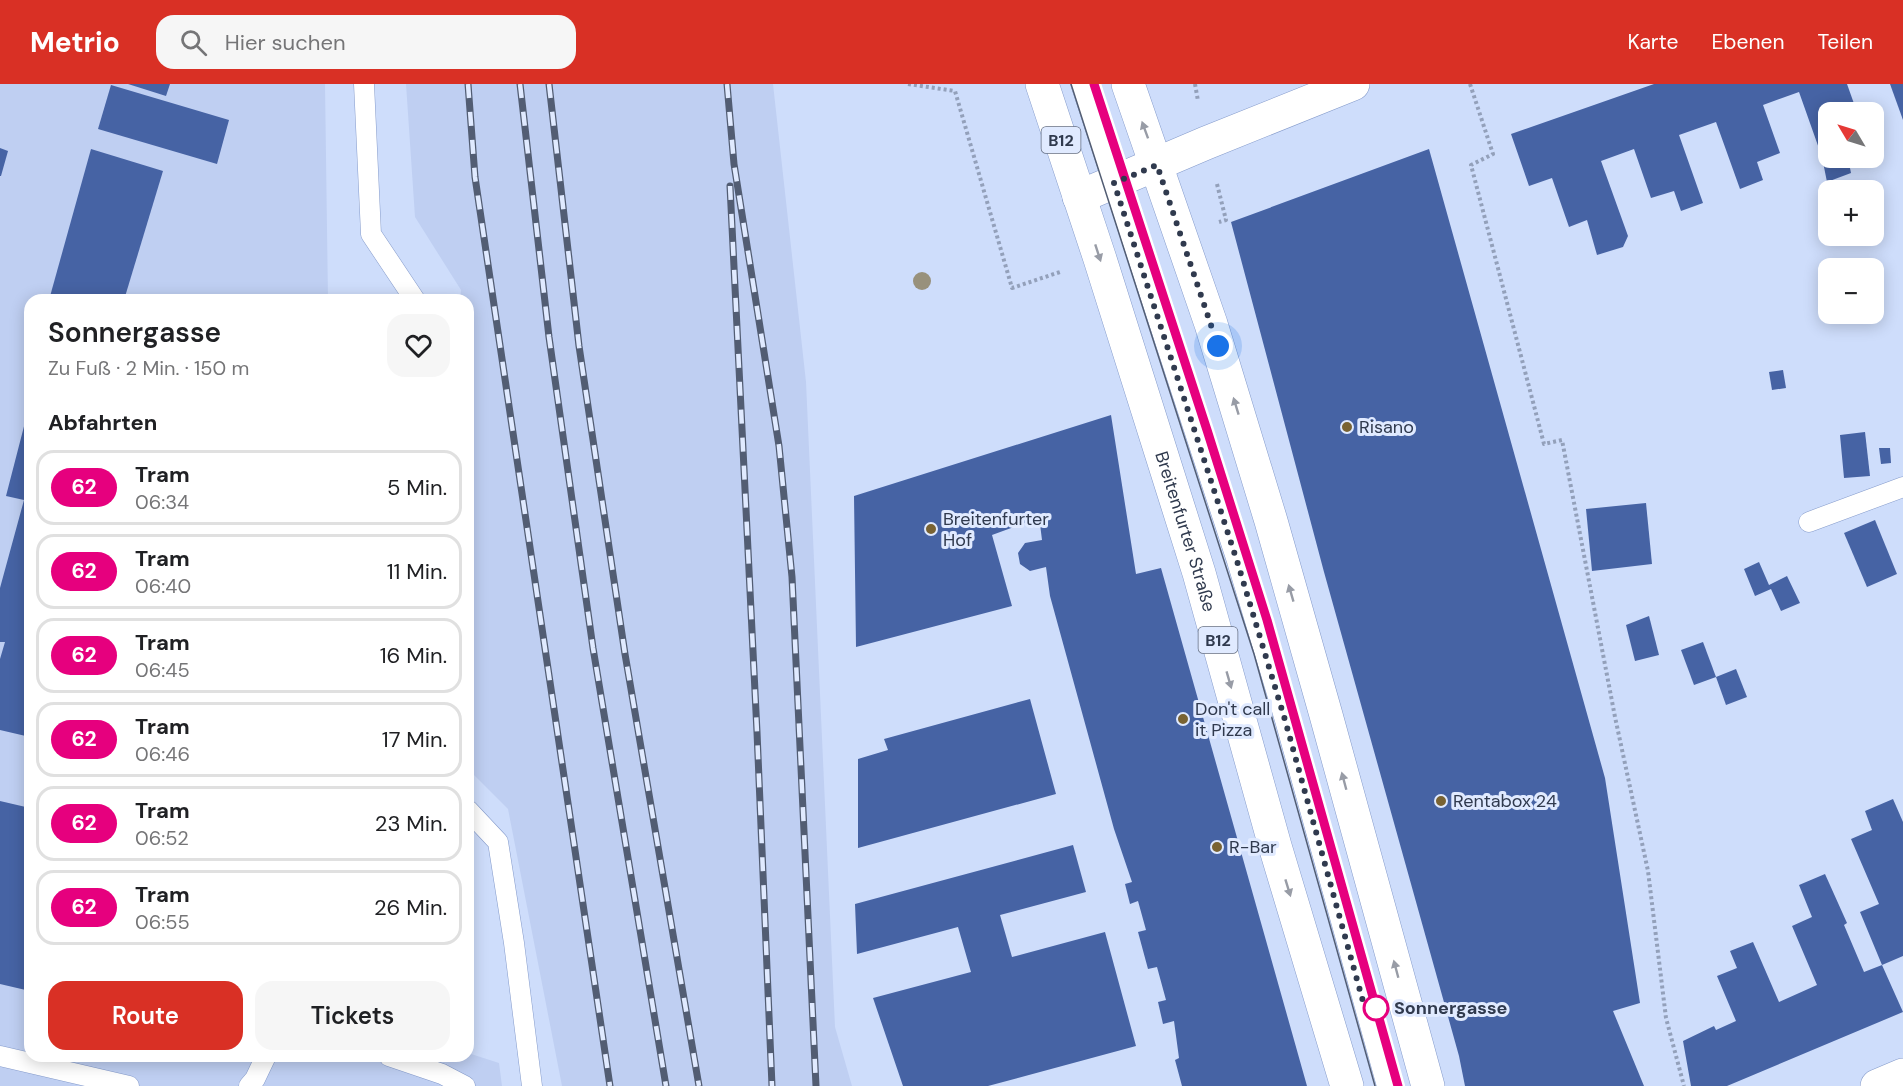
<!DOCTYPE html>
<html lang="de">
<head>
<meta charset="utf-8">
<style>
	:root { --surface:#fff; --page:#f6f6f6; --text:#202124; --muted:#757577; --line:#e0e0e0; --accent:#d93025 }
	body { margin:0; font-family:"DM Sans",sans-serif; background:var(--page); color:var(--text); height:100vh; display:flex; flex-direction:column; font-size:22px; white-space:nowrap }
	* { box-sizing:border-box; margin:0 }
	p { font-size:20px; color:var(--muted) }
	.icon { flex:none; width:33px; height:33px; fill:none; stroke:currentColor; stroke-width:2; stroke-linecap:round; stroke-linejoin:round }
	.map { position:relative; flex:1; overflow:hidden }
	.details { position:absolute; left:24px; top:210px; width:450px; height:768px; display:flex; flex-direction:column; background:var(--surface); border-radius:18px; box-shadow:0 3px 15px #0003 }
	.details>* { flex:none }
	.badge { padding:0 12px; border-radius:20px; font-size:21px; line-height:39px }
	.needle { width:39px; rotate:308deg }
	.controls { position:absolute; left:1818px; top:18px; display:grid; gap:12px }
	.controls a { display:grid; place-items:center; width:66px; height:66px; border-radius:12px; background:var(--surface); box-shadow:0 3px 15px #0003; font-size:30px }
	.you { position:absolute; width:30px; height:30px; margin:-15px; border:4px solid #fff; border-radius:50%; background:#1a73e8; box-shadow:0 0 0 9px #1a73e833 }
	.map>.badge { position:absolute; translate:-50% -50%; box-shadow:0 0 0 3px #fff }
	h2 { padding:0 24px; font-size:22px; line-height:54px }
	.round { display:grid; place-items:center; flex:none; width:63px; height:63px; border-radius:18px; background:var(--page) }
	.summary { display:flex; align-items:center; justify-content:space-between; height:102px; padding:0 24px }
	h1 { font-size:28px; font-weight:600; line-height:45px }
	.primary-button { display:flex; gap:12px; margin-top:auto; padding:12px 24px }
	.primary-button a { flex:1; height:69px; border-radius:18px; background:var(--accent); color:#fff; font-size:24px; font-weight:600; line-height:69px; text-align:center }
	.primary-button a+a { background:var(--page); color:var(--text) }
	ul { padding:0; list-style:none }
	li { display:flex; align-items:center; gap:18px; height:75px; margin:0 12px 9px; padding:0 12px; border:3px solid var(--line); border-radius:18px }
	li div { flex:1 }
	li b { display:block; font-size:22px }
	li em { font-style:normal }
	li .badge { min-width:66px; font-weight:700; text-align:center }
	header { display:flex; align-items:center; gap:36px; box-sizing:border-box; height:84px; padding:0 30px; background:var(--accent); color:#fff }
	header strong { font-size:28px }
	nav { display:flex; gap:33px; margin-inline-start:auto; font-size:21px }
	.search { width:420px; height:54px; background:var(--page); display:flex; align-items:center; gap:15px; box-sizing:border-box; padding:0 21px; border-radius:18px; color:var(--muted); font-size:22px }
	.map>svg:first-child { display:block }
</style>
</head>
<body>
<header>
<strong>Metrio</strong>
<div class="search"><svg class="icon" aria-label="search" viewBox="0 0 24 24"><circle cx="10" cy="10" r="6"/><path d="M15 15l6 6"/></svg>Hier suchen</div>
<nav><a>Karte</a><a>Ebenen</a><a>Teilen</a></nav>
</header>
<div class="map">
<svg width="1903" height="1002" viewBox="0 0 1903 1002">
	<rect width="100%" height="100%" fill="#ceddfb"/>
	<g fill="#bfcff2">
		<path d="M0 0H325L328 216H30V972H468V969L499 979 502 1002H0Z"/>
		<path d="M406 0H773L806 298 835 943 852 1002H562L508 725 468 685V216H460L461 206 415 133Z"/>
	</g>
	<g fill="#4663a4">
		<path d="M128 0H170L166 12Z"/>
		<path d="M1654 0H1847L1857 28H1828V74H1848L1851 89 1827 98 1822 73 1799 8 1763 21 1780 69 1757 78 1763 96 1740 105 1716 38 1679 51 1703 119 1681 127 1674 107 1651 114 1634 65 1601 77 1628 152 1623 163 1597 171 1587 136 1569 143 1552 94 1529 102 1511 50Z"/>
		<path d="M1890 0H1903V36Z"/>
		<path d="M111 1 229 36 217 80 98 45Z"/>
		<path d="M0 64 8 67 1 92H0Z"/>
		<path d="M91 65 163 87 124 216H49Z"/>
		<path d="M1429 65 1605 694 1640 919 1613 927 1644 1002H1465L1459 972 1324 488 1231 138Z"/>
		<path d="M1783 286 1786 304 1772 306 1769 288Z"/>
		<path d="M29 323H30V653L0 646V575L5 558H0V504L24 416 6 412Z"/>
		<path d="M1111 331 1136 490 1161 484 1307 1002H1182L1175 976 1179 974 1174 937 1163 940 1158 918 1166 916 1157 883 1148 885 1138 848 1146 846 1138 817 1130 820 1125 800 1132 798 1114 745 1050 512 1046 483 1030 487 1020 480 1018 469 1025 459 1042 456 1040 440 1033 436 992 451 1012 522 856 563 854 412Z"/>
		<path d="M1865 348 1870 392 1844 394 1840 351Z"/>
		<path d="M1879 364H1890L1891 379 1881 380Z"/>
		<path d="M1646 419 1652 480 1592 487 1586 425Z"/>
		<path d="M1875 436 1897 490 1867 503 1844 449Z"/>
		<path d="M1759 478 1769 501 1787 492 1800 519 1781 527 1771 505 1755 512 1744 485Z"/>
		<path d="M1649 532 1659 571 1635 577 1626 541Z"/>
		<path d="M1703 558 1716 593 1694 601 1681 566Z"/>
		<path d="M1736 585 1747 613 1726 621 1716 593Z"/>
		<path d="M1030 615 1056 710 858 764V675L888 666 884 655Z"/>
		<path d="M1893 715 1903 738V872L1882 881 1903 928 1727 1002H1691L1683 957 1714 942 1716 946 1736 937 1717 892 1737 884 1730 867 1753 858 1779 918 1817 901 1792 842 1812 833 1799 801 1825 790 1847 839 1844 841 1864 888 1882 881 1860 828 1879 820 1851 755 1872 746 1865 727Z"/>
		<path d="M0 717 30 724V907L0 900Z"/>
		<path d="M1073 761 1086 808 1000 831 1012 873 1105 848 1136 962 988 1002H903L873 914 971 888 958 843 857 870 855 820Z"/>
	</g>
	<g fill="none" stroke-linecap="round" stroke-linejoin="round">
		<g stroke="#859bcb" stroke-width="21">
			<g id="lane">
				<path d="M364 0 371 150 415 216"/>
				<path d="M1081 0 1237 477 1285 636 1387 1002"/>
				<path d="M1809 438 1903 403"/>
				<path d="M468 726 498 758 514 859 532 1002"/>
				<path d="M0 972 129 1002"/>
				<path d="M389 972 442 990 465 1002"/>
				<path d="M249 1002 255 995 266 972"/>
			</g>
		</g>
		<g stroke="#859bcb" stroke-width="34">
			<g id="street">
				<path d="M1079 113 1206 59 1353 0"/>
				<path d="M1877 1002 1903 991"/>
			</g>
		</g>
		<g stroke="#859bcb" stroke-width="34">
			<g id="primary">
				<path id="s1" d="M1042 0 1100 175 1199 489 1275 762 1347 1002"/>
				<path d="M1128 0 1211 240 1271 437 1326 631 1428 1002"/>
			</g>
		</g>
		<g stroke="#93a0ba" stroke-width="4" stroke-dasharray="3 3" stroke-linecap="butt">
			<path d="M908 0 955 7 1012 204 1060 188"/>
			<path d="M1195 0 1198 17"/>
			<path d="M1470 0 1493 70 1471 81 1544 360 1562 356 1615 633 1648 787 1666 934 1684 1002"/>
			<path d="M1217 100 1226 136 1219 138"/>
		</g>
		<use href="#lane" stroke="#fff" stroke-width="20"/>
		<use href="#street" stroke="#fff" stroke-width="33"/>
		<use href="#primary" stroke="#fff" stroke-width="33"/>
		<g stroke="#525d73" stroke-width="1.5">
			<path d="M1071 0 1254 570 1375 1002"/>
			<path d="M1094 0 1207 346 1267 536 1398 1002"/>
		</g>
		<g stroke="#525d73" stroke-width="7">
			<g id="rail">
				<path d="M468 0 475 93 610 1002"/>
				<path d="M520 0 549 253 593 564 666 1002"/>
				<path d="M549 0 579 262 625 570 699 1002"/>
				<path d="M727 0 734 80 779 362 792 493 816 1002"/>
				<path d="M730 102 757 648 772 1002"/>
			</g>
		</g>
		<use href="#rail" stroke="#e0eaff" stroke-width="4.5" stroke-dasharray="14" stroke-linecap="butt"/>
	</g>
	<circle fill="#98917c" cx="922" cy="197" r="9"/>
	<defs><path id="oneway-solid" d="M-6-.8H1V-3.2L6.5 0L1 3.2V.8H-6Z" transform="scale(1.5)"/></defs>
	<g fill="#989ca6">
		<use href="#oneway-solid" transform="translate(1145 46) rotate(-110)"/>
		<use href="#oneway-solid" transform="translate(1098 169) rotate(72)"/>
		<use href="#oneway-solid" transform="translate(1236 322) rotate(-107)"/>
		<use href="#oneway-solid" transform="translate(1291 509) rotate(-106)"/>
		<use href="#oneway-solid" transform="translate(1229 596) rotate(74)"/>
		<use href="#oneway-solid" transform="translate(1344 697) rotate(-105)"/>
		<use href="#oneway-solid" transform="translate(1288 804) rotate(73)"/>
		<use href="#oneway-solid" transform="translate(1396 885) rotate(-105)"/>
	</g>
	<g fill="none" stroke-linecap="round" stroke-linejoin="round">
		<g stroke="#fff" stroke-width="14">
			<path id="line" d="M1094 0 1207 346 1267 536 1398 1002"/>
		</g>
		<use href="#line" stroke="#e6007e" stroke-width="9"/>
		<path stroke="#303a4e" stroke-width="6" stroke-dasharray="0 10.8" d="M1218 262 1157 81 1114 99 1237 477 1285 636 1364 921 1376 924"/>
	</g>
	<g fill="#796333" stroke="#e0eaff" stroke-width="2">
		<circle cx="1347" cy="343" r="6"/>
		<circle cx="931" cy="445" r="6"/>
		<circle cx="1183" cy="635" r="6"/>
		<circle cx="1441" cy="717" r="6"/>
		<circle cx="1217" cy="763" r="6"/>
	</g>
	<circle fill="#fff" stroke="#e6007e" stroke-width="3" cx="1376" cy="924" r="12"/>
	<g text-anchor="middle" stroke-width="6" stroke-linejoin="round" paint-order="stroke">
		<g fill="#e0eaff" stroke="#656f83" stroke-width="1.5">
			<rect x="1041.5" y="43" width="39" height="26" rx="4.5"/>
			<rect x="1198.5" y="543" width="39" height="26" rx="4.5"/>
		</g>
		<g font-size="16" font-weight="bold" fill="#303a4e">
			<text x="1061" y="62">B12</text>
			<text x="1218" y="562">B12</text>
		</g>
		<g font-size="18" fill="#303a4e" stroke="#e0eaff" text-anchor="start">
			<text x="1359" y="349">Risano</text>
			<text x="943" y="441">Breitenfurter<tspan x="943" dy="21">Hof</tspan></text>
			<text x="1195" y="631">Don't call<tspan x="1195" dy="21">it Pizza</tspan></text>
			<text x="1453" y="723">Rentabox 24</text>
			<text x="1229" y="769">R-Bar</text>
		</g>
		<g font-size="18" fill="#303a4e" stroke="#e0eaff">
			<text dy="6" stroke="none"><textPath href="#s1" startOffset="470">Breitenfurter Straße</textPath></text>
		</g>
		<g font-size="18" font-weight="bold" fill="#303a4e" stroke="#e0eaff" text-anchor="start">
			<text x="1394" y="930">Sonnergasse</text>
		</g>
	</g>
</svg>
<div class="controls">
<a><svg class="needle" viewBox="-14 -14 28 28"><path d="M0-13l5 13h-10z" fill="#e53935"/><path d="M0 13l5-13h-10z" fill="#757577"/></svg></a>
<a>+</a>
<a>−</a>
</div>
<div class="you" style="left:1218px;top:262px"></div>
<section class="details">
<div class="summary"><div><h1>Sonnergasse</h1><p>Zu Fuß · 2 Min. · 150 m</p></div><a class="round"><svg class="icon" aria-label="heart" viewBox="0 0 24 24"><path d="M12 20l-8-8c-3-5 5-10 8-4 3-6 11-1 8 4z"/></svg></a></div>
<h2>Abfahrten</h2>
<ul>
<li><span class="badge" style="background:#e6007e;color:#fff">62</span><div><b>Tram</b><p>06:34</p></div><em>5 Min.</em></li>
<li><span class="badge" style="background:#e6007e;color:#fff">62</span><div><b>Tram</b><p>06:40</p></div><em>11 Min.</em></li>
<li><span class="badge" style="background:#e6007e;color:#fff">62</span><div><b>Tram</b><p>06:45</p></div><em>16 Min.</em></li>
<li><span class="badge" style="background:#e6007e;color:#fff">62</span><div><b>Tram</b><p>06:46</p></div><em>17 Min.</em></li>
<li><span class="badge" style="background:#e6007e;color:#fff">62</span><div><b>Tram</b><p>06:52</p></div><em>23 Min.</em></li>
<li><span class="badge" style="background:#e6007e;color:#fff">62</span><div><b>Tram</b><p>06:55</p></div><em>26 Min.</em></li>
</ul>
<div class="primary-button"><a>Route</a><a>Tickets</a></div>
</section>
</div>
</body>
</html>
